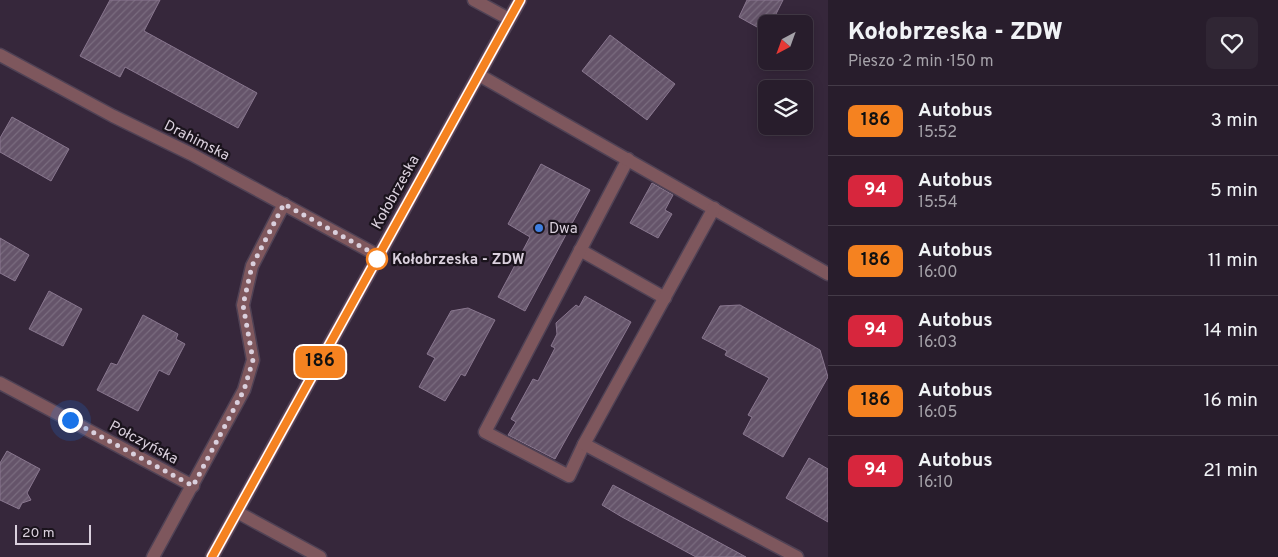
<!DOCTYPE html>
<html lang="pl">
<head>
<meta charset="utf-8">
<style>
	:root { --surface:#281d2c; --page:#302634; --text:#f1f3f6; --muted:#a5a2a9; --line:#443b48 }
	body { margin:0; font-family:Overpass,sans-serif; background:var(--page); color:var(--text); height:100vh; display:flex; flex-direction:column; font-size:19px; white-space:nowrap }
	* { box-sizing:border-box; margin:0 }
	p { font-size:16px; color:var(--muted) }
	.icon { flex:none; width:28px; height:28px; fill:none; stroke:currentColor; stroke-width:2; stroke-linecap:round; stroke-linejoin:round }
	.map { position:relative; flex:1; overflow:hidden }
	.sheet { display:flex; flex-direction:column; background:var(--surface); width:450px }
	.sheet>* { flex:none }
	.badge { padding:0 10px; border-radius:8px; font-size:18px; line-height:32px }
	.needle { width:32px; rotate:221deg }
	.tools { position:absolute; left:758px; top:15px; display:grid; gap:10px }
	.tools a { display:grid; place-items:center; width:55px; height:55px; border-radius:8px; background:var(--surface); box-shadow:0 2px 12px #0003,0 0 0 1px var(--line); font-size:25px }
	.scale { position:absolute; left:15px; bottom:12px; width:76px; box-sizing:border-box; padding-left:5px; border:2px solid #dad0dd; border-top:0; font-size:14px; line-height:18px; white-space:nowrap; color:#dad0dd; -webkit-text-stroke:4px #1a131c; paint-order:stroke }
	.you { position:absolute; width:25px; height:25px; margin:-12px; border:4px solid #fff; border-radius:50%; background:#1a73e8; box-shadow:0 0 0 8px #1a73e833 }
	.map>.badge { position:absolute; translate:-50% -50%; box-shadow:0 0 0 2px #fff }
	.round { display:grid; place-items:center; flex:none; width:52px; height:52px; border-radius:8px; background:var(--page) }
	.headline { display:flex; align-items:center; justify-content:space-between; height:85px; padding:0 20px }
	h1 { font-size:24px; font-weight:800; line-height:38px }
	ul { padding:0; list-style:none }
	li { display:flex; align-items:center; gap:15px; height:70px; padding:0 20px; border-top:1px solid var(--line) }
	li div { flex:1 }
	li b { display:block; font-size:19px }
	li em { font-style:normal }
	li .badge { min-width:55px; font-weight:700; text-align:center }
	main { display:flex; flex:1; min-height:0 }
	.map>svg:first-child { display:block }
</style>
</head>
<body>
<main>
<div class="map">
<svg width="828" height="557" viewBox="0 0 828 557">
	<defs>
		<pattern id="building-hatch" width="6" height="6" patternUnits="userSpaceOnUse" patternTransform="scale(1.25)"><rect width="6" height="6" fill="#65546a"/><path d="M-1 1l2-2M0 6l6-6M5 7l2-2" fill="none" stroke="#7a6c7f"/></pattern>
	</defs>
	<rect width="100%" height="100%" fill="#36273b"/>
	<g fill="url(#building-hatch)" stroke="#89778f">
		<path d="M110 0H160L144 31 257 93 238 128 125 67 120 77 80 56Z"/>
		<path d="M747 0H783L771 24H766V32L739 17Z"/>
		<path d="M610 35 675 84 647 120 582 71Z"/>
		<path d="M12 117 69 149 51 181 0 152V138Z"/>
		<path d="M541 164 590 190 525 311 498 297 530 237 508 224Z"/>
		<path d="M652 183 673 195 665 210 672 214 658 238 630 223Z"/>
		<path d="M0 238 29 255 15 281 0 273Z"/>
		<path d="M49 291 82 309 63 346 29 329Z"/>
		<path d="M585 296 631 322 555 459 508 435 516 422 511 419 533 379 538 381 555 348 551 346 557 334 556 323 576 305 579 307Z"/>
		<path d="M740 305 820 350 828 377 783 457 743 434 752 417 748 415 769 378 725 355 727 351 702 338 720 306Z"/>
		<path d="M468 308 495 320 465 376 461 374 445 401 419 387 435 358 427 354 451 311Z"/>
		<path d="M143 315 178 334 176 339 185 344 169 375 159 370 138 411 97 390 111 363 117 365Z"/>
		<path d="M7 451 40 469 27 493 31 500 22 503 19 509 0 500V463Z"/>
		<path d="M809 458 828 469V522L786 498Z"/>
		<path d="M613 485 711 538 746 557H696L622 517 602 505Z"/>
	</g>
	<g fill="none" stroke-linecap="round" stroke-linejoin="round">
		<g stroke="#504255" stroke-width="15">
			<g id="service">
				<path d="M580 250 665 298"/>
				<path d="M584 444 569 476 485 432 628 159"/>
			</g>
		</g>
		<g stroke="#504255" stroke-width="15">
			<g id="minor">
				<path d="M474 0 509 19"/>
				<path d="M0 55 113 116 191 154 379 256"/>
				<path d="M479 75 828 274"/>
				<path d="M714 208 584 444 797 557"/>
				<path d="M0 383 193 486"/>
				<path d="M237 512 320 557"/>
				<path d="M153 557 244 390 253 360 243 305 252 266 284 204"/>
			</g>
		</g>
		<g stroke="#504255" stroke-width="15">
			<path id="secondary" d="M212 557 520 0"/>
		</g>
		<use href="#service" stroke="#7e575d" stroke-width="12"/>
		<use href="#minor" stroke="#7e575d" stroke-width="12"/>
		<use href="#secondary" stroke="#ab6d77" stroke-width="12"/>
	</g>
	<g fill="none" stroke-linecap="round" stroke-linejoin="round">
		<g stroke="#fff" stroke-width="11">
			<path id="line" d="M212 557 520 0"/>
		</g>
		<use href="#line" stroke="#f58220" stroke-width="8"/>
		<path stroke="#dad0dd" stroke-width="5" stroke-dasharray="0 9" d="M70 420 193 486 244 390 253 360 243 305 252 266 284 204 378 256 377 259"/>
	</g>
	<circle fill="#3f7fe0" stroke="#1a131c" stroke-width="2" cx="539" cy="228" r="5"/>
	<circle fill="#fff" stroke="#f58220" stroke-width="2.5" cx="377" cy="259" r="10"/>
	<g text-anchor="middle" stroke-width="4.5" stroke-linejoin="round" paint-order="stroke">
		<g font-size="15" fill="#dad0dd" stroke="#1a131c">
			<text transform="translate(197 140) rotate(27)" y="5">Drahimska</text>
			<text transform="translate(395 192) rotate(-61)" y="5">Kołobrzeska</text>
			<text transform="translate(144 442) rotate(28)" y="5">Połczyńska</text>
		</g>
		<g font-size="15" fill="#dad0dd" stroke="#1a131c" text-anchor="start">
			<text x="549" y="233">Dwa</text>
		</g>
		<g font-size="15" font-weight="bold" fill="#dad0dd" stroke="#1a131c" text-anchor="start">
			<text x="392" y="264">Kołobrzeska - ZDW</text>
		</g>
	</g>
</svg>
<div class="tools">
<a><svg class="needle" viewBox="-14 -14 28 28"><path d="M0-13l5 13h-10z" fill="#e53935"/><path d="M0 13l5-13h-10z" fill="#a5a2a9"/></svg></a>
<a><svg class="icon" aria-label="layers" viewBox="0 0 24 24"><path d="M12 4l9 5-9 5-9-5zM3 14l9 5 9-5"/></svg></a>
</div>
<div class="scale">20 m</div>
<div class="you" style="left:70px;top:420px"></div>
<b class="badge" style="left:320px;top:362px;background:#f58220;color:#111">186</b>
</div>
<section class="sheet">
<div class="headline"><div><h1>Kołobrzeska - ZDW</h1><p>Pieszo · 2 min · 150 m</p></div><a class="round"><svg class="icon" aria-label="heart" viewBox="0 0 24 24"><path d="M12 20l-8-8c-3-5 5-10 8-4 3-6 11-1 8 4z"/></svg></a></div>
<ul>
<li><span class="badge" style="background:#f58220;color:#111">186</span><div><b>Autobus</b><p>15:52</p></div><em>3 min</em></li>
<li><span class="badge" style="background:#d7263d;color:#fff">94</span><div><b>Autobus</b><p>15:54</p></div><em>5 min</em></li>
<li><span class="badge" style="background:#f58220;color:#111">186</span><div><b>Autobus</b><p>16:00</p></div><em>11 min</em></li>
<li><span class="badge" style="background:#d7263d;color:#fff">94</span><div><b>Autobus</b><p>16:03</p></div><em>14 min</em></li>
<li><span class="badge" style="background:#f58220;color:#111">186</span><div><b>Autobus</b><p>16:05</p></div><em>16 min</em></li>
<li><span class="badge" style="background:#d7263d;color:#fff">94</span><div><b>Autobus</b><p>16:10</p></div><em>21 min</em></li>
</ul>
</section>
</main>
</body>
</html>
